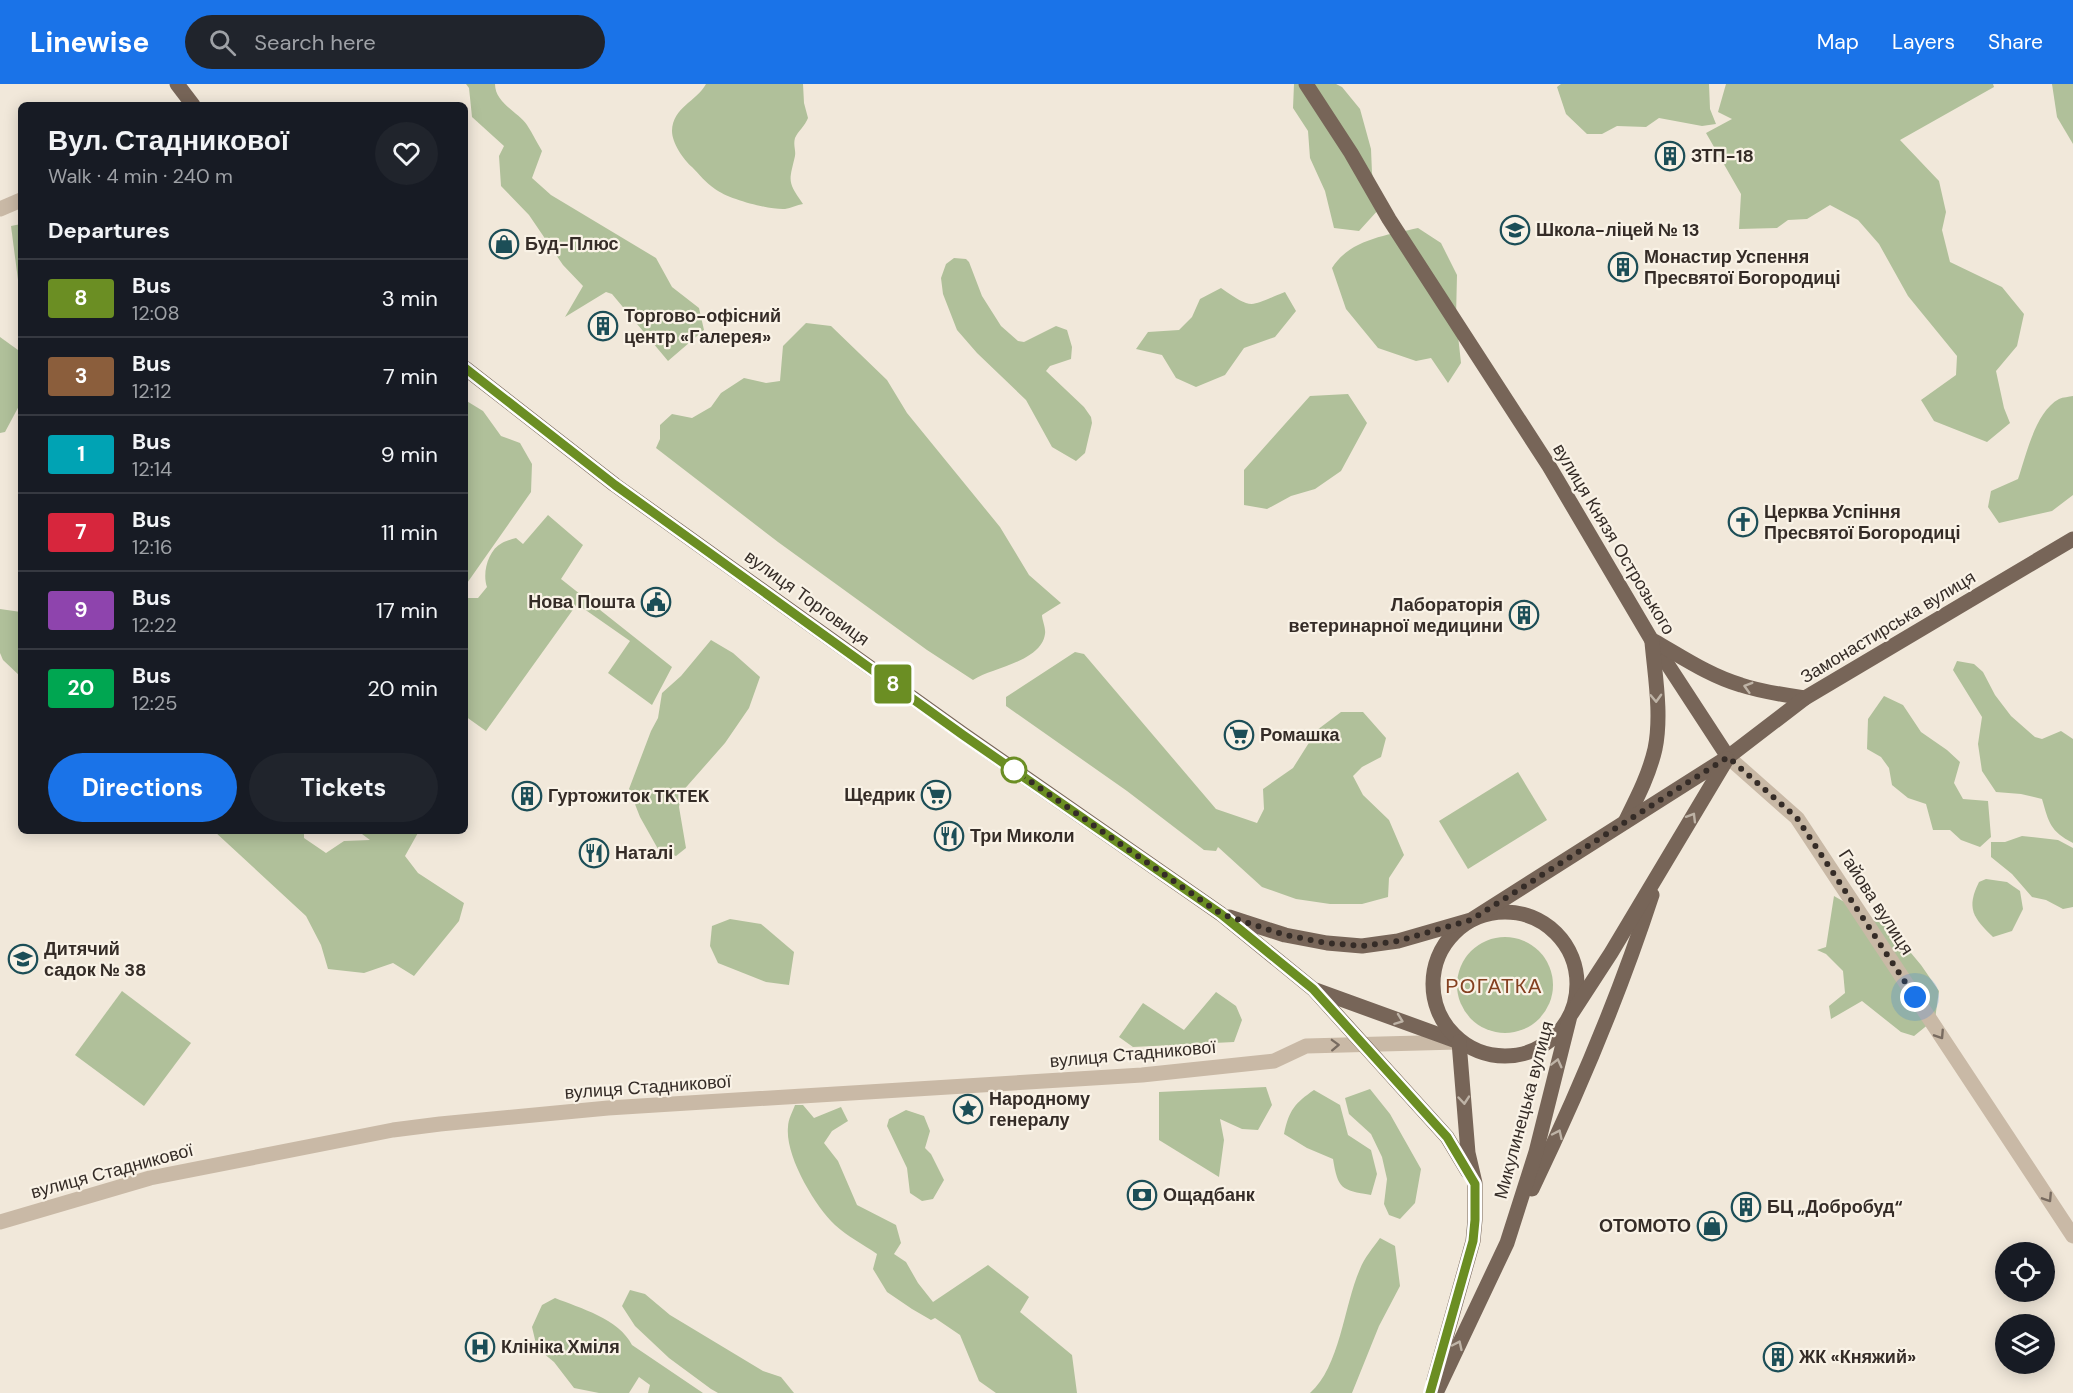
<!DOCTYPE html>
<html lang="en">
<head>
<meta charset="utf-8">
<style>
	:root { --surface:#171b24; --page:#20242c; --text:#f1f3f6; --muted:#9ea1a6; --line:#363941; --accent:#1a73e8 }
	body { margin:0; font-family:"DM Sans",sans-serif; background:var(--page); color:var(--text); height:100vh; display:flex; flex-direction:column; font-size:22px; white-space:nowrap }
	* { box-sizing:border-box; margin:0 }
	p { font-size:20px; color:var(--muted) }
	.icon { flex:none; width:33px; height:33px; fill:none; stroke:currentColor; stroke-width:2; stroke-linecap:round; stroke-linejoin:round }
	.map { position:relative; flex:1; overflow:hidden }
	.sheet { position:absolute; left:18px; top:18px; width:450px; height:732px; display:flex; flex-direction:column; background:var(--surface); border-radius:9px; box-shadow:0 3px 15px #0003 }
	.sheet>* { flex:none }
	.badge { padding:0 12px; border-radius:4px; font-size:21px; line-height:39px }
	.controls { position:absolute; left:1995px; top:1158px; display:grid; gap:12px }
	.controls a { display:grid; place-items:center; width:60px; height:60px; border-radius:50%; background:var(--surface); box-shadow:0 3px 15px #0003; font-size:30px }
	.you { position:absolute; width:30px; height:30px; margin:-15px; border:4px solid #fff; border-radius:50%; background:#1a73e8; box-shadow:0 0 0 9px #1a73e833 }
	.map>.badge { position:absolute; translate:-50% -50%; box-shadow:0 0 0 3px #fff }
	h2 { padding:0 30px; font-size:22px; line-height:54px }
	.round { display:grid; place-items:center; flex:none; width:63px; height:63px; border-radius:32px; background:var(--page) }
	.summary { display:flex; align-items:center; justify-content:space-between; height:102px; padding:0 30px }
	h1 { font-size:28px; font-weight:700; line-height:45px }
	.button { display:flex; gap:12px; margin-top:auto; padding:12px 30px }
	.button a { flex:1; height:69px; border-radius:36px; background:var(--accent); color:#fff; font-size:24px; font-weight:700; line-height:69px; text-align:center }
	.button a+a { background:var(--page); color:var(--text) }
	ul { padding:0; list-style:none }
	li { display:flex; align-items:center; gap:18px; height:78px; padding:0 30px; border-top:2px solid var(--line) }
	li div { flex:1 }
	li b { display:block; font-size:22px }
	li em { font-style:normal }
	li .badge { min-width:66px; font-weight:700; text-align:center }
	header { display:flex; align-items:center; gap:36px; box-sizing:border-box; height:84px; padding:0 30px; background:var(--accent); color:#fff }
	header strong { font-size:28px }
	nav { display:flex; gap:33px; margin-inline-start:auto; font-size:21px }
	.search { width:420px; height:54px; background:var(--page); display:flex; align-items:center; gap:15px; box-sizing:border-box; padding:0 21px; border-radius:33px; color:var(--muted); font-size:22px }
	.map>svg:first-child { display:block }
</style>
</head>
<body>
<header>
<strong>Linewise</strong>
<div class="search"><svg class="icon" aria-label="search" viewBox="0 0 24 24"><circle cx="10" cy="10" r="6"/><path d="M15 15l6 6"/></svg>Search here</div>
<nav><a>Map</a><a>Layers</a><a>Share</a></nav>
</header>
<div class="map">
<svg width="2073" height="1309" viewBox="0 0 2073 1309">
	<rect width="100%" height="100%" fill="#f1e8da"/>
	<g fill="#b0c09a">
		<path d="M466 0H495C495 19 518 28 527 41 533 50 537 59 542 67L532 94 551 111 656 174 672 203 699 224 704 246 668 277 612 210 606 208 565 233 583 202 563 181 529 131 501 102 499 72 504 62 472 33 469 4Z"/>
		<path d="M706 0H803L804 19 808 34C805 42 798 47 795 54 793 61 796 66 795 72 789 98 787 97 803 120 797 121 791 124 785 125 769 126 728 115 715 105 706 99 699 90 692 83 683 75 672 59 672 47 673 23 696 18 706 0Z"/>
		<path d="M1294 0H1336L1342 3 1360 25 1371 65 1372 89 1379 125 1359 147 1334 144 1325 107 1310 74 1308 47 1293 24Z"/>
		<path d="M1561 0H1709L1710 25 1716 40 1702 42 1659 34 1646 43 1617 42 1602 50H1587L1566 30 1557 3Z"/>
		<path d="M1726 0H1993L1994 3 1900 56 1939 97 1946 128 1942 146 1950 178 2002 203 2024 230 2017 262 1996 287 2004 324 2010 339 1987 358 1934 337 1921 316 1956 291 1957 272 1908 212 1879 160 1858 136 1830 121 1807 135 1788 136 1777 144 1739 145 1741 110 1706 49 1732 35 1718 28Z"/>
		<path d="M2052 0H2073V60L2057 33Z"/>
		<path d="M21 140V219L11 142Z"/>
		<path d="M1418 144 1441 159 1457 191 1456 233 1461 279 1448 299 1431 274 1416 277 1378 264 1346 225 1332 184C1350 155 1388 151 1418 144Z"/>
		<path d="M954 174 966 175 969 178 982 212 1001 242 1018 257 1024 258 1056 242 1067 246 1072 263 1071 275 1050 282 1046 287 1084 323 1091 333 1092 339 1085 369 1076 377 1052 363 1026 316 977 269 957 246 943 210 941 194 946 180Z"/>
		<path d="M1221 204C1254 227 1249 222 1285 208L1296 227 1275 253 1244 264 1225 291 1196 303 1176 294 1162 271 1136 265 1148 248 1179 246 1192 233 1200 215Z"/>
		<path d="M806 239 831 242 887 296 907 329 1000 443 1029 491 1061 519 1042 531C1042 536 1046 544 1045 550 1041 578 993 583 973 596L927 566 778 458 656 364 660 355V341L672 330 692 334 711 323 721 309 744 294 766 299 780 297 783 262Z"/>
		<path d="M0 253 18 266 21 272 20 320 5 348 0 349Z"/>
		<path d="M1348 310 1367 339 1341 387 1315 405 1291 412 1267 425 1244 421V386L1310 312Z"/>
		<path d="M2073 312V411L2052 427 1999 439 1988 423 1991 407 2018 395C2026 372 2035 328 2059 315 2063 313 2069 313 2073 312Z"/>
		<path d="M465 316 483 327 501 352 520 359 532 380 531 408 465 502Z"/>
		<path d="M548 431 583 461 561 495 672 583 652 621 608 589 630 557 577 520 486 647 465 632V514H478L487 503C482 489 488 466 502 459 506 457 512 455 516 454L523 460Z"/>
		<path d="M0 525 21 528V593L3 576 0 569Z"/>
		<path d="M711 556 733 569 760 593 749 624 725 659 681 709 679 723 686 764 676 772 658 765 640 733 629 705 651 647 658 634 662 609 681 592Z"/>
		<path d="M1075 568 1084 570 1216 725 1257 739 1264 725 1263 705 1293 684 1317 646 1341 628H1363L1386 654 1381 673 1362 683 1353 692 1363 711 1389 736 1404 771 1389 794 1388 813 1362 820H1330L1296 815 1262 803 1218 763 1216 767 1204 766 1127 707 1006 622V613Z"/>
		<path d="M1957 577 1974 580 1983 588 1995 611 2011 632 2035 653 2042 655 2061 647 2073 655V759C2050 747 2049 739 2042 715L2021 710 1996 708 1982 687 1978 660 1982 633 1953 586Z"/>
		<path d="M1884 612 1903 621 1921 648 1947 666 1960 678 1954 699 1963 715 1988 717 1991 753 1980 763 1961 756 1950 746H1933L1926 720 1908 714 1892 701 1889 684 1881 673 1867 665 1868 635Z"/>
		<path d="M1518 688 1547 736 1468 785 1439 737Z"/>
		<path d="M214 747H304V754L326 769 344 757 370 756 358 747H419L405 772 418 789 464 819 459 837 414 892 393 879 364 889 328 885 321 861 306 832Z"/>
		<path d="M2022 752 2058 756 2073 764V823L2063 825 2046 816 2032 813 2012 790 1991 773V758H2005Z"/>
		<path d="M1986 795 2007 798 2020 807 2023 825 2012 847 1993 853C1973 834 1966 824 1979 798Z"/>
		<path d="M1834 812 1891 845 1921 881 1939 907 1935 935 1914 952 1901 948 1862 917 1831 935 1829 922 1845 909 1843 887 1826 870 1817 866 1826 863Z"/>
		<path d="M730 835 761 840 794 868 789 901 766 898 718 879 710 862 712 842Z"/>
		<circle cx="1505" cy="901" r="48"/>
		<path d="M122 907 191 959 144 1022 75 971Z"/>
		<path d="M1216 908 1236 922 1242 936 1234 958 1133 963 1119 953 1143 919 1184 946Z"/>
		<path d="M1266 1003 1272 1021 1258 1046 1242 1045 1220 1035 1224 1056 1219 1093 1159 1056V1008Z"/>
		<path d="M1370 1005 1390 1030 1421 1085 1415 1119 1400 1135 1389 1131 1384 1120 1387 1095 1382 1073 1371 1050 1349 1030 1345 1014Z"/>
		<path d="M1314 1006 1340 1021 1348 1051 1371 1066 1377 1090 1371 1111C1341 1106 1338 1105 1333 1075L1307 1064 1284 1050C1289 1026 1295 1019 1314 1006Z"/>
		<path d="M795 1021H803L814 1034 841 1023 848 1037 832 1047 824 1059 838 1077 857 1121 896 1141 901 1159 894 1170 906 1178 918 1199 933 1218 988 1181 1029 1213 1020 1228 1072 1271 1077 1309H996L979 1297 960 1251 935 1234 931 1236 912 1225 887 1208 873 1185 877 1170C864 1161 847 1152 835 1141 815 1122 785 1072 788 1043 788 1035 793 1027 795 1021Z"/>
		<path d="M906 1026 924 1032 930 1047 925 1064 931 1070 944 1096 933 1115 922 1117 910 1109 907 1084 887 1042 889 1035Z"/>
		<path d="M1380 1154 1395 1162 1400 1202 1379 1242 1352 1309H1310C1340 1283 1344 1221 1360 1185 1364 1174 1373 1164 1380 1154Z"/>
		<path d="M630 1206 645 1210 670 1231 763 1287 781 1293 794 1309H718L711 1305 669 1274 635 1242 622 1222Z"/>
		<path d="M555 1214C580 1224 619 1235 632 1261L703 1309H648L650 1301 639 1293 629 1309H599L574 1304 554 1278 537 1264 532 1243 542 1221Z"/>
	</g>
	<g fill="none" stroke-linecap="round" stroke-linejoin="round">
		<g stroke="#c9b9a6" stroke-width="15">
			<path d="M0 125 21 116"/>
			<path d="M1728 673 1797 734 2073 1152"/>
			<path d="M0 1138 150 1094 393 1046 440 1040 608 1024 1142 991 1274 977 1306 962 1458 958"/>
		</g>
		<g stroke="#776558" stroke-width="15">
			<path d="M177 0 193 21"/>
			<path d="M1306 0 1351 69 1389 135 1549 382 1651 555 1728 673"/>
			<path d="M465 284 615 401 963 650 1221 830 1313 905 1459 958"/>
			<path d="M1654 557C1682 573 1710 592 1741 601 1762 608 1784 611 1805 614"/>
			<path d="M1625 738C1637 714 1649 691 1655 665 1662 631 1655 592 1652 558"/>
			<circle cx="1505" cy="900" r="72"/>
			<path d="M1229 833 1285 851 1327 859 1362 862 1398 857 1471 836 1728 673 1805 614 2073 455"/>
			<path d="M1315 907 1447 1053 1468 1088"/>
			<path d="M1532 1105C1578 1009 1619 912 1652 811"/>
			<path d="M1434 1296 1473 1157 1475 1136V1099L1468 1069 1459 958"/>
			<path d="M1436 1309 1507 1159 1536 1068 1570 932 1611 869 1727 675"/>
		</g>
	</g>
	<defs><path id="oneway-chevron" d="M-2-3.5L2.5 0L-2 3.5" fill="none" stroke-width="1.6" stroke-linecap="round" stroke-linejoin="round" transform="scale(1.5)"/></defs>
	<g stroke="#beb3a6">
		<use href="#oneway-chevron" transform="translate(1748 603) rotate(-164)"/>
		<use href="#oneway-chevron" transform="translate(1656 614) rotate(88)"/>
		<use href="#oneway-chevron" transform="translate(1692 733) rotate(-59)"/>
		<use href="#oneway-chevron" transform="translate(1399 936) rotate(20)"/>
		<use href="#oneway-chevron" transform="translate(1557 979) rotate(-76)"/>
		<use href="#oneway-chevron" transform="translate(1464 1016) rotate(85)"/>
		<use href="#oneway-chevron" transform="translate(1558 1050) rotate(-65)"/>
		<use href="#oneway-chevron" transform="translate(1458 1261) rotate(-65)"/>
	</g>
	<g stroke="#786b60">
		<use href="#oneway-chevron" transform="translate(1940 951) rotate(57)"/>
		<use href="#oneway-chevron" transform="translate(1335 961) rotate(-2)"/>
		<use href="#oneway-chevron" transform="translate(2048 1114) rotate(57)"/>
	</g>
	<g fill="none" stroke-linecap="round" stroke-linejoin="round">
		<g stroke="#fff" stroke-width="14">
			<path id="line" d="M465 284 615 401 963 651 1221 830 1313 905 1447 1053 1475 1100V1136L1473 1157 1430 1309"/>
		</g>
		<use href="#line" stroke="#6b8e23" stroke-width="9"/>
		<path stroke="#352c27" stroke-width="6" stroke-dasharray="0 10.8" d="M1014 686 1221 830 1285 851 1327 859 1362 862 1398 857 1471 836 1728 673 1797 734 1915 913"/>
	</g>
	<defs>
		<g id="building-ring" transform="scale(1.5)"><circle r="9.5" fill="#f9f2e6" stroke="#1c4e57" stroke-width="1.5"/><path d="M-4-6H4V6H1V3H-1V6H-4ZM-2.5-4.3h1.7v1.8h-1.7ZM.8-4.3h1.7v1.8H.8ZM-2.5-1h1.7V.8h-1.7ZM.8-1h1.7V.8H.8Z" fill="#1c4e57"/></g>
		<g id="school-ring" transform="scale(1.5)"><circle r="9.5" fill="#f9f2e6" stroke="#1c4e57" stroke-width="1.5"/><path d="M0-5L7-2L0 1L-7-2ZM-4 1L0 2.5L4 1V4Q0 6-4 4Z" fill="#1c4e57"/></g>
		<g id="shop-ring" transform="scale(1.5)"><circle r="9.5" fill="#f9f2e6" stroke="#1c4e57" stroke-width="1.5"/><path d="M-5-2.5h2.3a2.7 3.5 0 0 1 5.4 0H5L5.5 6h-11ZM-1.5-2.5h3a1.5 2.3 0 0 0-3 0Z" fill="#1c4e57"/></g>
		<g id="church-ring" transform="scale(1.5)"><circle r="9.5" fill="#f9f2e6" stroke="#1c4e57" stroke-width="1.5"/><path d="M-1.2-6h2.4v3.5h3.3v2.4h-3.3V6h-2.4V-.1h-3.3v-2.4h3.3Z" fill="#1c4e57"/></g>
		<g id="civic-ring" transform="scale(1.5)"><circle r="9.5" fill="#f9f2e6" stroke="#1c4e57" stroke-width="1.5"/><path d="M-.6-6.5H3V-4.5H.6V-3L4-1V1h2V6H-6V1h2V-1L-.6-3ZM-1.2 2.5V6h2.4V2.5Z" fill="#1c4e57"/></g>
		<g id="supermarket-ring" transform="scale(1.5)"><circle r="9.5" fill="#f9f2e6" stroke="#1c4e57" stroke-width="1.5"/><path d="M-6-5.5h2.5l.6 2H6L4.5 2H-2.5L-4.4-4H-6ZM-1.5 3.2a1.3 1.3 0 1 0 .1 0ZM3 3.2a1.3 1.3 0 1 0 .1 0Z" fill="#1c4e57"/></g>
		<g id="restaurant-ring" transform="scale(1.5)"><circle r="9.5" fill="#f9f2e6" stroke="#1c4e57" stroke-width="1.5"/><path d="M-5-6h1v4h1v-4h1v4h1v-4h1v5L-1.5 .5V6h-2V.5L-5-1ZM5-6V6H3V1.5H1.5Q1.5-4 5-6Z" fill="#1c4e57"/></g>
		<g id="sight-ring" transform="scale(1.5)"><circle r="9.5" fill="#f9f2e6" stroke="#1c4e57" stroke-width="1.5"/><path d="M0-6L1.8-2.2L6-1.7L2.9 1.2L3.7 5.4L0 3.3L-3.7 5.4L-2.9 1.2L-6-1.7L-1.8-2.2Z" fill="#1c4e57"/></g>
		<g id="bank-ring" transform="scale(1.5)"><circle r="9.5" fill="#f9f2e6" stroke="#1c4e57" stroke-width="1.5"/><path d="M-6-4H6V4H-6ZM0-2.3a2.3 2.3 0 1 0 0 4.6a2.3 2.3 0 1 0 0-4.6Z" fill="#1c4e57"/></g>
		<g id="hospital-ring" transform="scale(1.5)"><circle r="9.5" fill="#f9f2e6" stroke="#1c4e57" stroke-width="1.5"/><path d="M-5-5h3v3.5h4V-5h3V5h-3V1.5h-4V5h-3Z" fill="#1c4e57"/></g>
	</defs>
	<g fill-rule="evenodd">
		<use href="#building-ring" x="1670" y="72"/>
		<use href="#school-ring" x="1515" y="146"/>
		<use href="#shop-ring" x="504" y="160"/>
		<use href="#building-ring" x="1623" y="183"/>
		<use href="#building-ring" x="603" y="242"/>
		<use href="#church-ring" x="1743" y="438"/>
		<use href="#civic-ring" x="656" y="518"/>
		<use href="#building-ring" x="1524" y="531"/>
		<use href="#supermarket-ring" x="1239" y="651"/>
		<use href="#supermarket-ring" x="936" y="711"/>
		<use href="#building-ring" x="527" y="712"/>
		<use href="#restaurant-ring" x="949" y="752"/>
		<use href="#restaurant-ring" x="594" y="769"/>
		<use href="#school-ring" x="23" y="875"/>
		<use href="#sight-ring" x="968" y="1025"/>
		<use href="#bank-ring" x="1142" y="1111"/>
		<use href="#building-ring" x="1746" y="1123"/>
		<use href="#shop-ring" x="1712" y="1142"/>
		<use href="#hospital-ring" x="480" y="1263"/>
		<use href="#building-ring" x="1778" y="1273"/>
	</g>
	<circle fill="#fff" stroke="#6b8e23" stroke-width="3" cx="1014" cy="686" r="12"/>
	<g text-anchor="middle" stroke-width="4.5" stroke-linejoin="round" paint-order="stroke">
		<g font-size="18" font-weight="bold" fill="#352c27" stroke="#f9f2e6" text-anchor="start">
			<text x="1691" y="78">ЗТП-18</text>
			<text x="1536" y="152">Школа-ліцей № 13</text>
			<text x="525" y="166">Буд-Плюс</text>
			<text x="1644" y="179">Монастир Успення<tspan x="1644" dy="21">Пресвятої Богородиці</tspan></text>
			<text x="624" y="238">Торгово-офісний<tspan x="624" dy="21">центр «Галерея»</tspan></text>
			<text x="1764" y="434">Церква Успіння<tspan x="1764" dy="21">Пресвятої Богородиці</tspan></text>
			<text x="635" y="524" text-anchor="end">Нова Пошта</text>
			<text x="1503" y="527" text-anchor="end">Лабораторія<tspan x="1503" dy="21">ветеринарної медицини</tspan></text>
			<text x="1260" y="657">Ромашка</text>
			<text x="915" y="717" text-anchor="end">Щедрик</text>
			<text x="548" y="718">Гуртожиток TKTEK</text>
			<text x="970" y="758">Три Миколи</text>
			<text x="615" y="775">Наталі</text>
			<text x="44" y="871">Дитячий<tspan x="44" dy="21">садок № 38</tspan></text>
			<text x="989" y="1021">Народному<tspan x="989" dy="21">генералу</tspan></text>
			<text x="1163" y="1117">Ощадбанк</text>
			<text x="1767" y="1129">БЦ „Добробуд“</text>
			<text x="1691" y="1148" text-anchor="end">ОТОМОТО</text>
			<text x="501" y="1269">Клініка Хміля</text>
			<text x="1799" y="1279">ЖК «Княжий»</text>
		</g>
		<g font-size="18" fill="#352c27" stroke="#f9f2e6">
			<text transform="translate(1614 455) rotate(59)" y="6">вулиця Князя Острозького</text>
			<text transform="translate(807 514) rotate(36)" y="6">вулиця Торговиця</text>
			<text transform="translate(1888 543) rotate(-31)" y="6">Замонастирська вулиця</text>
			<text transform="translate(1876 818) rotate(57)" y="6">Гайова вулиця</text>
			<text transform="translate(1133 970) rotate(-5)" y="6">вулиця Стадникової</text>
			<text transform="translate(648 1003) rotate(-4)" y="6">вулиця Стадникової</text>
			<text transform="translate(1524 1026) rotate(-75)" y="6">Микулинецька вулиця</text>
			<text transform="translate(112 1087) rotate(-15)" y="6">вулиця Стадникової</text>
		</g>
		<g font-size="20" letter-spacing="1.5" fill="#844020" stroke="#f9f2e6">
			<text x="1494" y="909">РОГАТКА</text>
		</g>
	</g>
</svg>
<div class="controls">
<a><svg class="icon" aria-label="locate" viewBox="0 0 24 24"><circle cx="12" cy="12" r="6"/><path d="M12 2v4M12 18v4M2 12h4M18 12h4"/></svg></a>
<a><svg class="icon" aria-label="layers" viewBox="0 0 24 24"><path d="M12 4l9 5-9 5-9-5zM3 14l9 5 9-5"/></svg></a>
</div>
<div class="you" style="left:1915px;top:913px"></div>
<b class="badge" style="left:893px;top:600px;background:#6b8e23;color:#fff">8</b>
<section class="sheet">
<div class="summary"><div><h1>Вул. Стадникової</h1><p>Walk · 4 min · 240 m</p></div><a class="round"><svg class="icon" aria-label="heart" viewBox="0 0 24 24"><path d="M12 20l-8-8c-3-5 5-10 8-4 3-6 11-1 8 4z"/></svg></a></div>
<h2>Departures</h2>
<ul>
<li><span class="badge" style="background:#6b8e23;color:#fff">8</span><div><b>Bus</b><p>12:08</p></div><em>3 min</em></li>
<li><span class="badge" style="background:#8b5e3c;color:#fff">3</span><div><b>Bus</b><p>12:12</p></div><em>7 min</em></li>
<li><span class="badge" style="background:#00a3b4;color:#fff">1</span><div><b>Bus</b><p>12:14</p></div><em>9 min</em></li>
<li><span class="badge" style="background:#d7263d;color:#fff">7</span><div><b>Bus</b><p>12:16</p></div><em>11 min</em></li>
<li><span class="badge" style="background:#8e44ad;color:#fff">9</span><div><b>Bus</b><p>12:22</p></div><em>17 min</em></li>
<li><span class="badge" style="background:#00a651;color:#fff">20</span><div><b>Bus</b><p>12:25</p></div><em>20 min</em></li>
</ul>
<div class="button"><a>Directions</a><a>Tickets</a></div>
</section>
</div>
</body>
</html>
